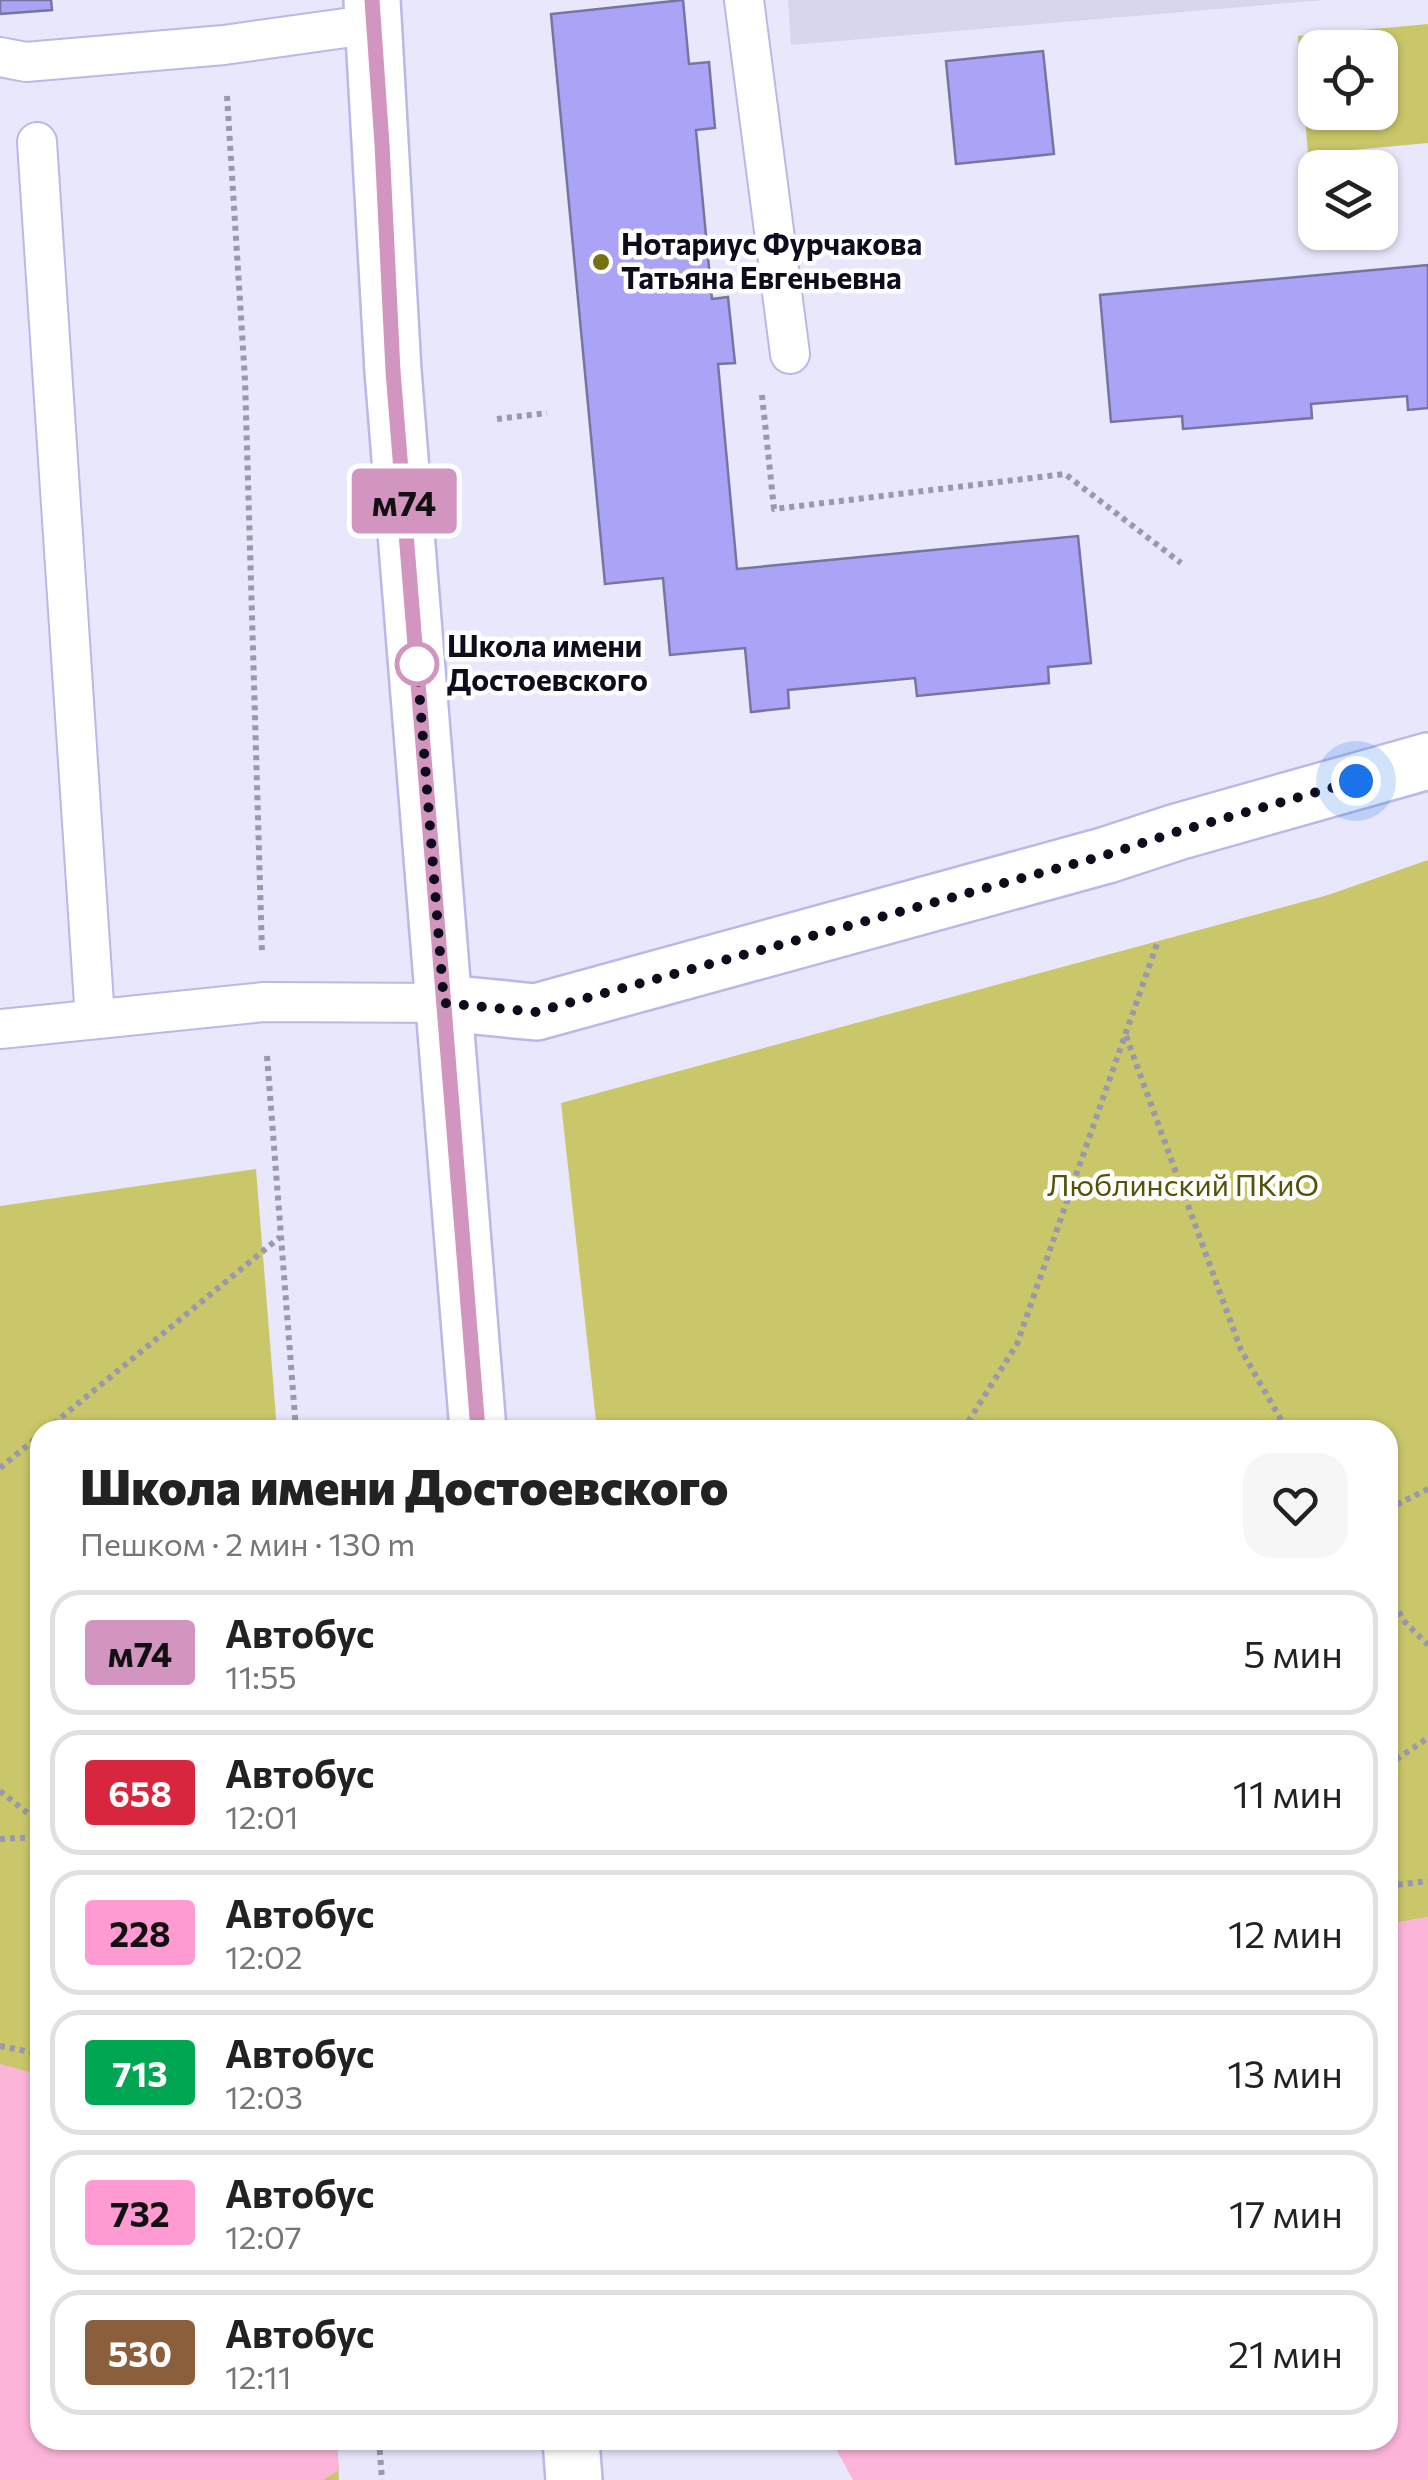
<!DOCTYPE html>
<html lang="ru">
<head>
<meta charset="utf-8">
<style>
	:root { --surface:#fff; --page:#f6f6f6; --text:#222; --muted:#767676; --line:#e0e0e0 }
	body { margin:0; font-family:Commissioner,sans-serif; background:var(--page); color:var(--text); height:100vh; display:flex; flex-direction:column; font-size:38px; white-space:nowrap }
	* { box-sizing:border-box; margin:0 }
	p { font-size:32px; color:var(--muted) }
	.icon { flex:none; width:55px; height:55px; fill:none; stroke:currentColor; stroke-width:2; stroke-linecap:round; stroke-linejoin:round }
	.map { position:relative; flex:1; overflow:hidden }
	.sheet { position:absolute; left:30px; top:1420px; width:1368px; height:1030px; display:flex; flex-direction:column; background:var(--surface); border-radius:30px; box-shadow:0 2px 8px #0004 }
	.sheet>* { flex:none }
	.badge { padding:0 20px; border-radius:8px; font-size:35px; line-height:65px }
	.fabs { position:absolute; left:1298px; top:30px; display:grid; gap:20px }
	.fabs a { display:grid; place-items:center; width:100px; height:100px; border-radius:20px; background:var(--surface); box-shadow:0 2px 8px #0004; font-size:50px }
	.you { position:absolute; width:50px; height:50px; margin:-25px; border:8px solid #fff; border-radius:50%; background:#1a73e8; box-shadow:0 0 0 15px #1a73e833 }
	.map>.badge { position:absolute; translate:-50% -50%; box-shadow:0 0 0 5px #fff }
	.round { display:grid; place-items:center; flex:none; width:105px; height:105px; border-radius:30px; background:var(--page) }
	.overview { display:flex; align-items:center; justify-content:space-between; height:170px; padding:0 50px }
	h1 { font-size:48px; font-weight:800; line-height:75px }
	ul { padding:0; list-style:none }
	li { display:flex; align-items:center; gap:30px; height:125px; margin:0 20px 15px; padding:0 30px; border:5px solid var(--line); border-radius:30px }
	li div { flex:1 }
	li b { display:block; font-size:38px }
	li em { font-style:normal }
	li .badge { min-width:110px; font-weight:700; text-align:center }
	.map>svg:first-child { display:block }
</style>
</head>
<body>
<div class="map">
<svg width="1428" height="2480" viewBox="0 0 1428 2480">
	<rect width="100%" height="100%" fill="#e8e7fc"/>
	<path fill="#d7d6ed" d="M788 0H1324L791 45Z"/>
	<g fill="#cac76a" fill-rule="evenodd">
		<path d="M1428 24V143L1308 154 1298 36ZM1315 48H1380V112H1315Z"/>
		<path d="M1428 860V1917L1388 1924V1430H597L561 1103 1328 895Z"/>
		<path d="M256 1169 277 1430H40V2440H337L339 2480H0V1206Z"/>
	</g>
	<g fill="#fcb5d9">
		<path d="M1428 1917V2480H853L831 2440H1388V1924Z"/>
		<path d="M0 2064 40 2075V2440H337L339 2470 323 2480H0Z"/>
	</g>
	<g fill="#aaa3f6" stroke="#7774a1" stroke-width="2.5">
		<path d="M0 0H51L52 10 0 14Z"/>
		<path d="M683 0 689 64 709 62 715 128 696 130 712 299 728 297 735 363 718 364 737 569 1078 536 1091 663 1048 667 1049 683 917 696 915 678 788 690 789 708 751 712 745 648 670 655 663 578 605 584 551 14Z"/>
		<path d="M1043 51 1054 154 956 164 946 61Z"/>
		<path d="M1428 265V408L1408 410 1407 396 1311 404 1312 418 1253 423 1183 429 1182 416 1111 422 1100 295Z"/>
	</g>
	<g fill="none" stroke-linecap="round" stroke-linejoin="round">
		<g stroke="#bab8e9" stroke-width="42">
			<g id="service">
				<path d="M744 0 790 354"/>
				<path d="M0 57 26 62 224 45 374 24"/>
				<path d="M37 142 95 1019"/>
				<path d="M0 1029 264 1002 444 1003"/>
			</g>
		</g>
		<g stroke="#bab8e9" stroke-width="60">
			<path id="minor" d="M444 1003 536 1012 1107 855 1177 832 1428 761"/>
		</g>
		<g stroke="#bab8e9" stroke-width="60">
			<g id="secondary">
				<path d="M372 0 393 371 478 1430"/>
				<path d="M571 2440 574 2480"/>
			</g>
		</g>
		<g stroke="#9a98ac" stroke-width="6" stroke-dasharray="5 5" stroke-linecap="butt">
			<path d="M227 96 245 380 262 953"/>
			<path d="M762 395 774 509 1065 474 1181 563"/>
			<path d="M497 419 547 413"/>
			<path d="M1126 1036 1241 1350 1287 1430"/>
			<path d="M267 1056 296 1430"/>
			<path d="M46 1430 280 1237"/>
			<path d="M963 1430 1017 1344 1158 941"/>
			<path d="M0 1468 40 1435"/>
			<path d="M1388 1509 1428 1489"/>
			<path d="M1388 1595 1405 1622 1428 1645"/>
			<path d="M1388 1765 1428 1738"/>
			<path d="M0 1791 40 1823"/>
			<path d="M0 1839 40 1837"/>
			<path d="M1388 1886 1428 1881"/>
			<path d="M0 2046 40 2054"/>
			<path d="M379 2440 382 2480"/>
		</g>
		<use href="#service" stroke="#fff" stroke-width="38"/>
		<use href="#minor" stroke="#fff" stroke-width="55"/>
		<use href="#secondary" stroke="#fff" stroke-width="55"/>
	</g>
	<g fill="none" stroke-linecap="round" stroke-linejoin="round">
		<g stroke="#fff" stroke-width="22">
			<path id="line" d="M372 0 382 144 393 371 478 1430"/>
		</g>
		<use href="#line" stroke="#d295bf" stroke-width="15"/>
		<path stroke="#0e0c1d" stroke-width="10" stroke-dasharray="0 18" d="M417 664 444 1003 536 1012 1106 855 1176 832 1356 781"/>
	</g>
	<circle fill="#757215" stroke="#fff" stroke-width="4" cx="601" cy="262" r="10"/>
	<circle fill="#fff" stroke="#d295bf" stroke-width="5" cx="417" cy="664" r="20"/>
	<g text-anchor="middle" stroke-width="9" stroke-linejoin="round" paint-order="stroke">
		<g font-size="30" font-weight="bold" fill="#0e0c1d" stroke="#fff" text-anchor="start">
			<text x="621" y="255">Нотариус Фурчакова<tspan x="621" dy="34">Татьяна Евгеньевна</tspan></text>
		</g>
		<g font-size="30" font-weight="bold" fill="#0e0c1d" stroke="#fff" text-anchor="start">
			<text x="447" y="657">Школа имени<tspan x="447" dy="34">Достоевского</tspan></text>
		</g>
		<g font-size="30" fill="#565308" stroke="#fff">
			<text x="1183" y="1196">Люблинский ПКиО</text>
		</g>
	</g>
</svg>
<div class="fabs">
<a><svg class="icon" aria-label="locate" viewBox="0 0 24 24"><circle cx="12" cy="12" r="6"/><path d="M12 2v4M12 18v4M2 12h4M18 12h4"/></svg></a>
<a><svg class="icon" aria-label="layers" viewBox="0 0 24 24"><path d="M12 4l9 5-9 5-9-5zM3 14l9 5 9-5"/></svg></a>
</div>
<div class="you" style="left:1356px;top:781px"></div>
<b class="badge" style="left:404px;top:501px;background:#d295bf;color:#111">м74</b>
<section class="sheet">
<div class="overview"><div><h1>Школа имени Достоевского</h1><p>Пешком · 2 мин · 130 m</p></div><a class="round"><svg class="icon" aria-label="heart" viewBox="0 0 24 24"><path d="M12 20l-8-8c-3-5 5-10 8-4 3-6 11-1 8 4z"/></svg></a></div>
<ul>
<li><span class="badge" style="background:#d295bf;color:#111">м74</span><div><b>Автобус</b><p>11:55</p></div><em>5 мин</em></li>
<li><span class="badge" style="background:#d7263d;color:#fff">658</span><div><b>Автобус</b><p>12:01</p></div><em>11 мин</em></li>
<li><span class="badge" style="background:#ff9ad2;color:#111">228</span><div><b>Автобус</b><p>12:02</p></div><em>12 мин</em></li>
<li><span class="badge" style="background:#00a651;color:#fff">713</span><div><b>Автобус</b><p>12:03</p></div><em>13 мин</em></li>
<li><span class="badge" style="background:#ff9ad2;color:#111">732</span><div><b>Автобус</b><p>12:07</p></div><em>17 мин</em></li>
<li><span class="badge" style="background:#8b5e3c;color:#fff">530</span><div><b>Автобус</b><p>12:11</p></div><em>21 мин</em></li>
</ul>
</section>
</div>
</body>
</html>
